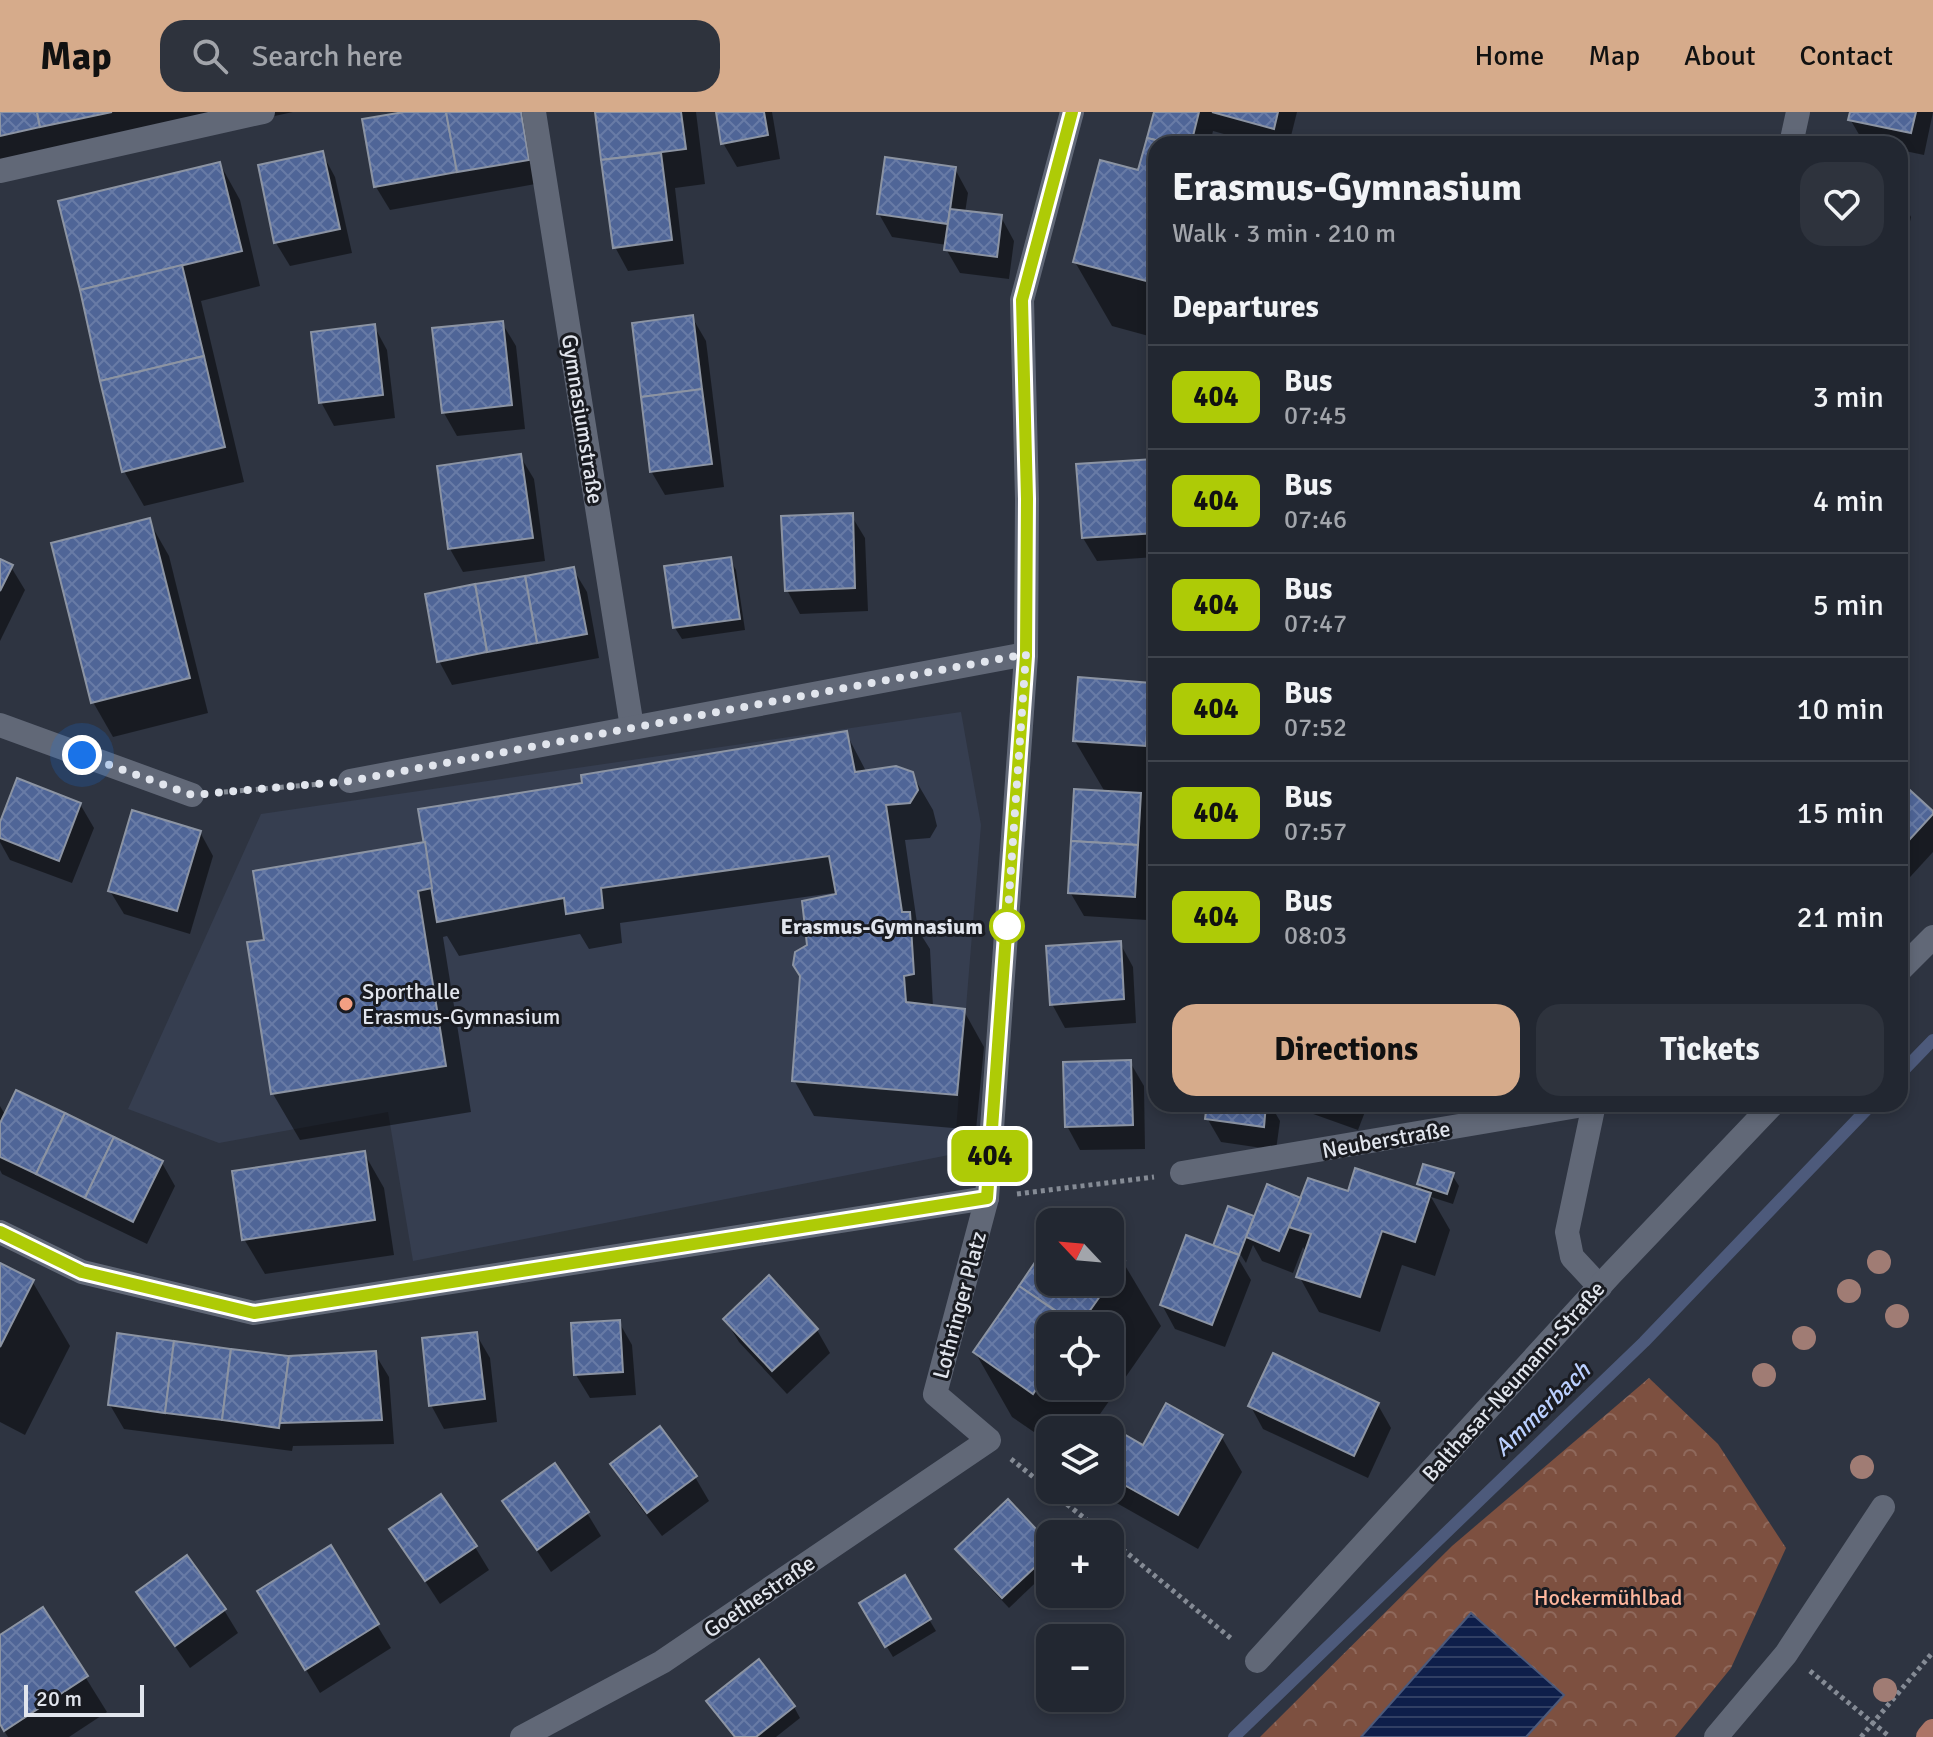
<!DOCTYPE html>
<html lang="en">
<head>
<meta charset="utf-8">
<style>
	:root { --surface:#222731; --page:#2e333d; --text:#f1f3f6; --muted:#a2a5ab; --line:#3f444d; --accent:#d6ab8b }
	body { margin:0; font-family:Signika,sans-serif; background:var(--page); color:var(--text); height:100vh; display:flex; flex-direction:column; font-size:30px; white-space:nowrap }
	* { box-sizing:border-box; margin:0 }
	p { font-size:26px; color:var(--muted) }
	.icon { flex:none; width:44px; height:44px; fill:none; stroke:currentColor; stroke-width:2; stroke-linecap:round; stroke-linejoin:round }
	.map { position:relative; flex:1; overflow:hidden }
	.sheet { position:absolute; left:1148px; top:24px; width:760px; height:976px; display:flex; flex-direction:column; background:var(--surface); border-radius:24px; box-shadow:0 4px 12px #0003,0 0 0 2px var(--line) }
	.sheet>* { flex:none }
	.badge { padding:0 16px; border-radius:12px; font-size:28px; line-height:52px }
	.needle { width:52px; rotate:296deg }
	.buttons { position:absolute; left:1036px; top:1096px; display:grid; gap:16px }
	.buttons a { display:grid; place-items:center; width:88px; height:88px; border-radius:16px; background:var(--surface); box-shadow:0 4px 12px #0003,0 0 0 2px var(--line); font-size:40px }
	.scale { position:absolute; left:24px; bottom:20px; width:120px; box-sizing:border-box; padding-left:8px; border:4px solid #e1e5ed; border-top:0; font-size:22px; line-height:28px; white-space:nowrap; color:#e1e5ed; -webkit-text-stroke:6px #191b21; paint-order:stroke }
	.you { position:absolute; width:40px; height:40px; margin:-20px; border:6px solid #fff; border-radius:50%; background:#1a73e8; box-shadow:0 0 0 12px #1a73e833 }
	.map>.badge { position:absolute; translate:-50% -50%; box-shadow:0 0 0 4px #fff }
	h2 { padding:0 24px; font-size:30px; line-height:72px }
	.round { display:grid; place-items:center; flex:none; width:84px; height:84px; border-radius:24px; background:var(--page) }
	.summary { display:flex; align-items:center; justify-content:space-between; height:136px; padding:0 24px }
	h1 { font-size:38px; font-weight:700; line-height:60px }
	.action { display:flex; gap:16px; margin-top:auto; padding:16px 24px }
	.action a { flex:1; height:92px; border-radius:24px; background:var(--accent); color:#111; font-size:32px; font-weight:700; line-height:92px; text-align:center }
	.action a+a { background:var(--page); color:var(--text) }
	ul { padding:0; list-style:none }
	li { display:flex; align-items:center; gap:24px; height:104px; padding:0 24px; border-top:2px solid var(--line) }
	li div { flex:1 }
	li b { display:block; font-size:30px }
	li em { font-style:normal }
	li .badge { min-width:88px; font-weight:700; text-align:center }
	header { display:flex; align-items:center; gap:48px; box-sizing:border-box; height:112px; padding:0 40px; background:var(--accent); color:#111 }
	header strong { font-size:38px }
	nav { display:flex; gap:44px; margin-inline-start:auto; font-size:28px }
	.search { width:560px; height:72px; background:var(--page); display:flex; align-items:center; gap:20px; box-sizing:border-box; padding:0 28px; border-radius:24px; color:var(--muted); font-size:30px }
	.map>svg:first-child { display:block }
</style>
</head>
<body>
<header>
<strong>Map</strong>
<div class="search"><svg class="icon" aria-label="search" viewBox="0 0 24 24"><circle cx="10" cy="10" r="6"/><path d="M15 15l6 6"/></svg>Search here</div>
<nav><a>Home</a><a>Map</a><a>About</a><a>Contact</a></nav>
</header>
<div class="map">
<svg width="1933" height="1625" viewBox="0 0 1933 1625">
	<defs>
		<pattern id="forest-crowns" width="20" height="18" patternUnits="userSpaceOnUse" patternTransform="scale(2)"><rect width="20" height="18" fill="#7d5040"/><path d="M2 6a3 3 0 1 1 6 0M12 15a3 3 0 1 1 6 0" fill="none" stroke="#8f695c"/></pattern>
		<pattern id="water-rules" width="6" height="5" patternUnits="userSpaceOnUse" patternTransform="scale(2)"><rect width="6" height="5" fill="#0e1e4a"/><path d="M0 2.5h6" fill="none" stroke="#313f64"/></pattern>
		<pattern id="building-cross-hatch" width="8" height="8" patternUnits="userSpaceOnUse" patternTransform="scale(2)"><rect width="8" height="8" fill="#4f6597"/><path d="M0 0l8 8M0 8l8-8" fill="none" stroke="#687ba6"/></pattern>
	</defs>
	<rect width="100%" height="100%" fill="#2e3441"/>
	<path fill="#363e50" d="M961 600 981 713 954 1042 413 1149 388 1000 219 1031 128 997 261 702Z"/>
	<path fill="url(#forest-crowns)" d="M1649 1266 1718 1332 1786 1436 1731 1556 1675 1625H1260L1452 1434Z"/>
	<path fill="url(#water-rules)" stroke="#4d5a7b" stroke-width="2" d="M1471 1501 1564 1583 1526 1625H1361Z"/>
	<g fill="#0007" fill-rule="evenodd">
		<path d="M0 0H293L156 30 0 50Z"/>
		<path d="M416 0H526L541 71 390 98 376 75Z"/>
		<path d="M597 0H696L705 72 675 76 684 152 628 159 615 135Z"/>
		<path d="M718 0H772L780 47 737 55 723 31Z"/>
		<path d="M1156 0H1297L1289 32H1260L1213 19 1210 32H1156V226L1112 214 1075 150 1140 60Z"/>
		<path d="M1852 0H1933L1924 43 1900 38V32L1864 31 1850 7Z"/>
		<path d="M322 41 335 65 352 141 290 154 276 131 260 55Z"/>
		<path d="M220 52 240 88 260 174 201 189 244 370 144 394 124 359 61 91Z"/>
		<path d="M955 57 968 81 965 101 1001 105 1014 129 1009 167 960 161 946 137 947 133 892 125 879 102Z"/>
		<path d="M1900 85 1911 105 1900 157Z"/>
		<path d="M692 205 706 229 724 375 665 383 651 359Z"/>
		<path d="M502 211 516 234 525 317 457 324 444 301Z"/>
		<path d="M374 214 387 238 395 306 334 314 321 290Z"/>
		<path d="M520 344 534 367 545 449 463 460 450 437Z"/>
		<path d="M1153 349 1156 355V445L1097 449 1083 426Z"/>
		<path d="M851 403 865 426 868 499 800 502 787 478Z"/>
		<path d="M149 409 169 444 208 601 113 625 93 590Z"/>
		<path d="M730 447 736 458 745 518 682 527 675 516Z"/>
		<path d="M0 449 11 455 25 478 0 529Z"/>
		<path d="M573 457 587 480 599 546 452 573 439 549Z"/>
		<path d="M1150 573 1156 583V696H1148L1154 706 1147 808 1084 804 1070 780 1105 680 1075 629Z"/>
		<path d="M846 621 867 661 912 662 933 698 937 714 930 726 905 728 918 818 930 837 933 895 964 899 984 935 976 1018 814 1004 794 968 810 835 833 781 620 811 622 831 589 837 580 822 459 844 447 824 443 825 471 1000 300 1028 273 982 249 832 266 829 426 732 584 673Z"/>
		<path d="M1900 671 1933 702V740L1900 776Z"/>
		<path d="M80 692 94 716 72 771 10 748 0 730V716Z"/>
		<path d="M200 720 213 744 190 822 124 802 110 779Z"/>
		<path d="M1120 831 1133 855 1136 911 1065 916 1052 892Z"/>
		<path d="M1130 950 1144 974 1145 1037 1080 1038 1067 1014Z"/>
		<path d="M1209 992H1270L1280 1009 1276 1038 1221 1030 1207 1006Z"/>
		<path d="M1299 992H1368L1358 1018 1302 998Z"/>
		<path d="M0 994 6 1004 162 1051 175 1074 147 1132 2 1062 0 1058Z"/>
		<path d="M364 1041 384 1076 394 1143 265 1162 244 1127Z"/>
		<path d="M1452 1063 1459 1074 1453 1092 1431 1085 1450 1118 1435 1164 1402 1153 1380 1220 1319 1200 1299 1164 1307 1141 1303 1135 1293 1161 1262 1149 1253 1133 1246 1151 1235 1134 1232 1136 1251 1168 1225 1235 1175 1217 1162 1193 1214 1136 1253 1106 1255 1109 1301 1088 1349 1082 1424 1081 1419 1072Z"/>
		<path d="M1050 1132V1170H1110V1141L1123 1150 1161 1214 1089 1318H1050V1331L1012 1305 975 1240ZM1050 1214H1110V1274H1050Z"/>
		<path d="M0 1153 32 1169 70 1234 25 1323 0 1310Z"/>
		<path d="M725 1207 817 1218 830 1241 787 1282 739 1230Z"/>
		<path d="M619 1210 632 1233 636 1283 590 1286 576 1263Z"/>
		<path d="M476 1222 490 1246 497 1310 444 1317 431 1293Z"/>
		<path d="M375 1242 389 1265 394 1332 293 1334 292 1339 124 1317 110 1293 288 1246Z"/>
		<path d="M1250 1293H1378L1391 1316 1368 1366 1263 1317Z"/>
		<path d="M1106 1314 1143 1335 1221 1324 1242 1360 1198 1437 1106 1385 1102 1378H1110V1318H1103Z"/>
		<path d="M613 1353 695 1365 709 1389 662 1424 626 1376Z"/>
		<path d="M504 1389 587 1401 601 1424 551 1460Z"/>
		<path d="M392 1418 475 1435 489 1458 440 1492Z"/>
		<path d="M1050 1435V1457L1009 1496 964 1448 958 1437Z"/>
		<path d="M330 1436 391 1536 320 1581 273 1503Z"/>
		<path d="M904 1466 936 1519 893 1545 861 1492Z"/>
		<path d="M138 1481 224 1498 238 1521 190 1556Z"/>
		<path d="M43 1497 107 1600 69 1625H8L0 1612V1525Z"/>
		<path d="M794 1595 800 1606 776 1625H735L715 1601Z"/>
	</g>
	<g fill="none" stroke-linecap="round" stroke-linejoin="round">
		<g stroke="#4d5a7b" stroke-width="12">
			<path d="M1900 962 1933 928"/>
			<path d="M1234 1625 1644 1230 1872 992"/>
		</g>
	</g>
	<g fill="url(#building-cross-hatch)" stroke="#8c94a3" stroke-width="2">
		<path d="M0 0H37L40 15 0 24Z"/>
		<path d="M37 0H112L40 15Z"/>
		<path d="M404 0H446L457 60 374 75 362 7Z"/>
		<path d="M446 0H521L529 48 457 60Z"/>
		<path d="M595 0H681L686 37 601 48Z"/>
		<path d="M716 0H764L768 23 721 32Z"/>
		<path d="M1154 0H1199L1191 32H1172L1147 26Z"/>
		<path d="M1212 0H1278L1274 17Z"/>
		<path d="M1850 0H1916L1911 21 1848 8Z"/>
		<path d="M1147 26 1172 32H1156L1154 171 1073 150 1100 48 1138 58Z"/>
		<path d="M323 39 340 117 274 131 258 53Z"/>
		<path d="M661 41 672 128 613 136 601 48Z"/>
		<path d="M885 45 956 55 948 112 877 102Z"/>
		<path d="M220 50 242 139 80 178 58 89Z"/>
		<path d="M950 97 1002 103 997 145 944 138Z"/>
		<path d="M182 153 204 244 100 269 80 178Z"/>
		<path d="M693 203 702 277 641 285 632 211Z"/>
		<path d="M503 209 512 293 442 301 432 216Z"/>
		<path d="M375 212 383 283 319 291 311 220Z"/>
		<path d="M204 244 225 335 122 360 100 269Z"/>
		<path d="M702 277 712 352 650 360 641 285Z"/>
		<path d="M521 342 533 426 448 437 437 354Z"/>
		<path d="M1154 347 1156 421 1082 426 1076 352Z"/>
		<path d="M853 401 855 476 785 479 781 404Z"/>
		<path d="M150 406 190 566 91 591 51 431Z"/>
		<path d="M731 445 740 507 673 516 664 454Z"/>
		<path d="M0 447 13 453 0 479Z"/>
		<path d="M574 455 587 522 537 531 525 464Z"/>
		<path d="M525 464 537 531 487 540 475 472Z"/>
		<path d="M475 472 487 540 437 550 425 482Z"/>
		<path d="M1078 565 1151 571 1146 634 1073 629Z"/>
		<path d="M847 619 855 660 896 654 913 660 918 678 910 691 886 693 902 800H910L914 862 904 864 906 890 965 897 957 983 792 969 800 864 793 853 795 840 807 833 802 789 836 782 829 744 601 776 603 796 566 802 564 786 437 810 418 697 582 671 581 663Z"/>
		<path d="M17 666 81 691 59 749 0 726V710Z"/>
		<path d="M1900 669 1933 699V702L1900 738Z"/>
		<path d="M1074 677 1141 681 1138 733 1071 729Z"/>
		<path d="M132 698 201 719 177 799 108 779Z"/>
		<path d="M1071 729 1138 733 1135 785 1068 781Z"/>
		<path d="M425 730 432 776 418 779 446 954 271 982 247 830 264 828 253 759Z"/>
		<path d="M1121 829 1124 887 1050 893 1046 834Z"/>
		<path d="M1131 948 1133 1013 1065 1015 1063 950Z"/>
		<path d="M16 978 65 1001 36 1062 0 1045V1011Z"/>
		<path d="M1207 992H1266L1264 1015 1205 1007Z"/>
		<path d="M65 1001 114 1025 85 1086 36 1062Z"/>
		<path d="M114 1025 163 1049 133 1110 85 1086Z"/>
		<path d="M365 1039 375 1108 242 1128 232 1059Z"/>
		<path d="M1423 1052 1454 1061 1447 1082 1417 1072Z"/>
		<path d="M1355 1056 1431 1081 1415 1130 1382 1119 1360 1185 1296 1165 1311 1122 1289 1115 1308 1066 1348 1079Z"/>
		<path d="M1267 1072 1301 1086 1279 1139 1246 1125Z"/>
		<path d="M1228 1094 1254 1104 1239 1143 1213 1134Z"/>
		<path d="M1186 1123 1239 1143 1212 1213 1160 1193Z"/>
		<path d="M1050 1128V1170H1110L1079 1214 1019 1174Z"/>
		<path d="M1110 1138 1125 1149 1110 1170Z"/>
		<path d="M0 1151 34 1168 0 1235Z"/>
		<path d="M769 1163 818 1217 772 1259 723 1207Z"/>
		<path d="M1019 1174 1077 1214H1050V1256L1033 1282 973 1240Z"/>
		<path d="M620 1208 623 1260 574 1263 571 1211Z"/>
		<path d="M477 1220 485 1287 429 1294 422 1226Z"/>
		<path d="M117 1221 174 1229 165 1301 108 1293Z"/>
		<path d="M174 1229 231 1237 222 1308 165 1301Z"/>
		<path d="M231 1237 289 1244 279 1316 222 1308Z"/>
		<path d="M376 1239 382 1308 280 1311 289 1244Z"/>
		<path d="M1273 1241 1379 1291 1354 1344 1248 1294Z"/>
		<path d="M1166 1291 1223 1323 1178 1403 1110 1365V1318H1101L1105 1311 1143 1333Z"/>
		<path d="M660 1314 697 1364 647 1401 610 1352Z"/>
		<path d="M555 1351 589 1400 537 1438 502 1389Z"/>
		<path d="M441 1382 477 1434 425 1469 389 1417Z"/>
		<path d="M1008 1387 1050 1432V1441L1002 1486 955 1437Z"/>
		<path d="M331 1433 379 1512 305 1558 257 1479Z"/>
		<path d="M187 1443 226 1497 175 1534 136 1480Z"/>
		<path d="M905 1463 931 1507 885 1535 859 1491Z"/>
		<path d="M43 1495 88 1564 4 1619 0 1612V1523Z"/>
		<path d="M759 1547 795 1594 756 1625H735L706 1589Z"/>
	</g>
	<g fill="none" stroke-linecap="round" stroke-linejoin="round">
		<g stroke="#858b95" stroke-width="5" stroke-dasharray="4 4" stroke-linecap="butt">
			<path d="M224 680 321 672"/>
			<path d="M1017 1082 1154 1065"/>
			<path d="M1011 1347 1104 1422"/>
			<path d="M1110 1427 1233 1528"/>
			<path d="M1810 1559 1890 1625"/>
			<path d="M1861 1625 1933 1540"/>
		</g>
		<g stroke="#616877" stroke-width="24">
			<path d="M534 0 632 615"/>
			<path d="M1791 32 1798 0"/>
			<path d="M0 59 263 0"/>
			<path d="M0 613 192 683"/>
			<path d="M350 669 1026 542"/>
			<path d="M1900 858 1933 825"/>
			<path d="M1594 992 1567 1120 1572 1145 1600 1175"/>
			<path d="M1182 1061 1589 992"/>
			<path d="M0 1120 82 1160 254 1201 987 1086"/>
			<path d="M1257 1549 1611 1162 1773 992"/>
			<path d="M522 1625 662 1550 989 1328 935 1282 987 1086 1026 544 1027 387 1022 188 1072 0"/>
			<path d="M1716 1625 1786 1542 1883 1395"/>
		</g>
		<path stroke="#ac7567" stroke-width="24" d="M1928 1625 1933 1619"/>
	</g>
	<g fill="#a07c74">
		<circle cx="1879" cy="1150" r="12"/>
		<circle cx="1849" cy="1179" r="12"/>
		<circle cx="1897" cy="1204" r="12"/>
		<circle cx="1804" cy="1226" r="12"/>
		<circle cx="1764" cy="1263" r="12"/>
		<circle cx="1862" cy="1355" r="12"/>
		<circle cx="1885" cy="1578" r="12"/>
	</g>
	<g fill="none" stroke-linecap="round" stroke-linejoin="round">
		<g stroke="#fff" stroke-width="18">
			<path id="line" d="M0 1120 82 1160 254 1201 987 1086 1026 544 1027 387 1022 188 1072 0"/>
		</g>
		<use href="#line" stroke="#aecb06" stroke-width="12"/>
		<path stroke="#e1e5ed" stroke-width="8" stroke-dasharray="0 14.4" d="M82 643 192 683 350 669 1026 542 1007 814"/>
	</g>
	<circle fill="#fff" stroke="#aecb06" stroke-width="4" cx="1007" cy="814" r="16"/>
	<circle fill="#f39f83" stroke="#191b21" stroke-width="3" cx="346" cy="892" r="8"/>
	<g text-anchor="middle" stroke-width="6" stroke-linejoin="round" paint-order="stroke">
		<g font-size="22" fill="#e1e5ed" stroke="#191b21">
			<text transform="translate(583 307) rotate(81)" y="8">Gymnasiumstraße</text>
			<text transform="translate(1386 1027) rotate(-10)" y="8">Neuberstraße</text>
			<text transform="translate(959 1193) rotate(-75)" y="8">Lothringer Platz</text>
			<text transform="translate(1513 1269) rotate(-48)" y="8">Balthasar-Neumann-Straße</text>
			<text transform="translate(759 1484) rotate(-34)" y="8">Goethestraße</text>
		</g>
		<g font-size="22" font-weight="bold" fill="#e1e5ed" stroke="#191b21" text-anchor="end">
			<text x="983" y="822">Erasmus-Gymnasium</text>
		</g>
		<g font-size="22" fill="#e1e5ed" stroke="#191b21" text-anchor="start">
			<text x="362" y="887">Sporthalle<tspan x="362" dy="25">Erasmus-Gymnasium</tspan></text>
		</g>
		<g font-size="22" fill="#feb69d" stroke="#191b21">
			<text x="1608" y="1493">Hockermühlbad</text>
		</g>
		<g font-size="24" font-style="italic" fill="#bacffe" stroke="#191b21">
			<text transform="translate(1542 1297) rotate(-44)" y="8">Ammerbach</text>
		</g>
	</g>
</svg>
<div class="buttons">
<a><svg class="needle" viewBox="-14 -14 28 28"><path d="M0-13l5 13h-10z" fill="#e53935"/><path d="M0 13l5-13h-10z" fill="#a2a5ab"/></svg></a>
<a><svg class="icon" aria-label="locate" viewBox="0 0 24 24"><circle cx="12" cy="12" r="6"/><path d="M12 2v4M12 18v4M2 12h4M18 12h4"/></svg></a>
<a><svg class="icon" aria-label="layers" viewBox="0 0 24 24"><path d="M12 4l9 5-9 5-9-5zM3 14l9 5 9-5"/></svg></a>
<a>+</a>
<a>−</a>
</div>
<div class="scale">20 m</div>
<div class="you" style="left:82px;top:643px"></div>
<b class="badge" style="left:990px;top:1044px;background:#aecb06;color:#111">404</b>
<section class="sheet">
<div class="summary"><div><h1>Erasmus-Gymnasium</h1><p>Walk · 3 min · 210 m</p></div><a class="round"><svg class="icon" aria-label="heart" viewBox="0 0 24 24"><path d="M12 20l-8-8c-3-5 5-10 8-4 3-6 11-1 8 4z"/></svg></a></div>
<h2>Departures</h2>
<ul>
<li><span class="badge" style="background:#aecb06;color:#111">404</span><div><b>Bus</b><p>07:45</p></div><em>3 min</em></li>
<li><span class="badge" style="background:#aecb06;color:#111">404</span><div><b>Bus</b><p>07:46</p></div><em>4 min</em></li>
<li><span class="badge" style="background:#aecb06;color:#111">404</span><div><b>Bus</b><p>07:47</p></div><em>5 min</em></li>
<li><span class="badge" style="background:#aecb06;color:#111">404</span><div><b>Bus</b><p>07:52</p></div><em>10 min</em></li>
<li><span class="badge" style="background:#aecb06;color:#111">404</span><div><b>Bus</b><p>07:57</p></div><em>15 min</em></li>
<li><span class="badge" style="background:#aecb06;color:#111">404</span><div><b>Bus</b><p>08:03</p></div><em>21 min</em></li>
</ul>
<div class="action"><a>Directions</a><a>Tickets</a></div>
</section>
</div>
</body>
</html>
